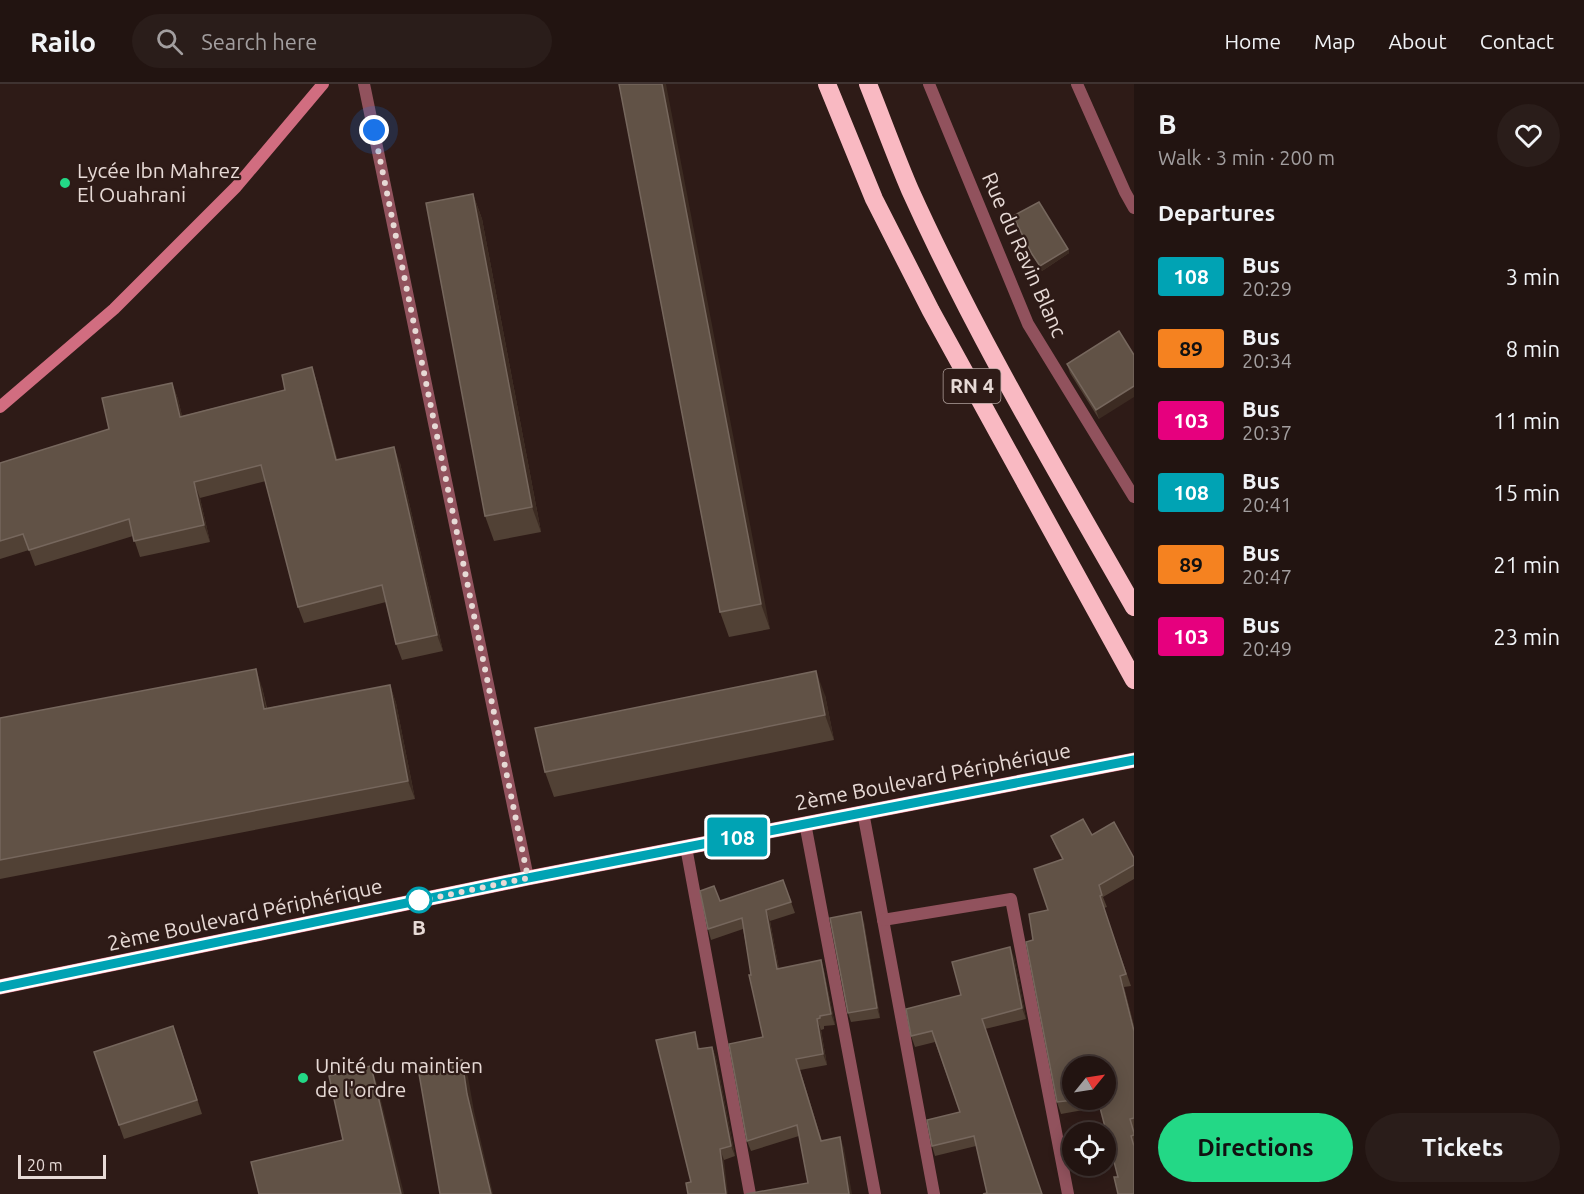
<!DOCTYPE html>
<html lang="en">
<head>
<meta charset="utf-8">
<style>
	:root { --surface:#221411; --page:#2a1d1a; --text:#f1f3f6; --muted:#a29e9f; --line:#3f3331; --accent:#23d886 }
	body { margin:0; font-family:Ubuntu,sans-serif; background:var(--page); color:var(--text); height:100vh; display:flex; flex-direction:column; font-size:22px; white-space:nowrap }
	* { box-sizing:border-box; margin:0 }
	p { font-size:20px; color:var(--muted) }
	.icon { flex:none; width:33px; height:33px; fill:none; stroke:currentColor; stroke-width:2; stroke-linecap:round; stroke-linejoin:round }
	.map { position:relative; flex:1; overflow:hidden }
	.sheet { display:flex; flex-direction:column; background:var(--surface); width:450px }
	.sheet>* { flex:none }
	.badge { padding:0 12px; border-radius:4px; font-size:21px; line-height:39px }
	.needle { width:39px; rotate:60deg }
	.buttons { position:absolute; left:1062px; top:972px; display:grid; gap:12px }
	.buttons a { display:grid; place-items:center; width:54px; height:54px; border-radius:50%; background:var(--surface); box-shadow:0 3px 15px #0003,0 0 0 2px var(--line); font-size:30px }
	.scale { position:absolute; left:18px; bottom:15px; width:88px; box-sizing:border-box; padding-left:6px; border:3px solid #e7dad6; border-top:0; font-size:16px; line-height:21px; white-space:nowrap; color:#e7dad6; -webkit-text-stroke:4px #2e1b17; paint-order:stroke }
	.you { position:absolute; width:30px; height:30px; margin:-15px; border:4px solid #fff; border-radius:50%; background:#1a73e8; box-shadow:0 0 0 9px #1a73e833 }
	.map>.badge { position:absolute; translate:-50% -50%; box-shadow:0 0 0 3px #fff }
	h2 { padding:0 24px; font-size:22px; line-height:54px }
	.round { display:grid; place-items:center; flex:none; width:63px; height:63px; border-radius:32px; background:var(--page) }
	.headline { display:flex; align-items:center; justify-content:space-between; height:102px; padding:0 24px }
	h1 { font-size:28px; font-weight:700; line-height:45px }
	.primary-button { display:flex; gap:12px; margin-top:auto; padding:12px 24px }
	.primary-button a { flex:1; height:69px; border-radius:36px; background:var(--accent); color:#111; font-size:24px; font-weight:700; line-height:69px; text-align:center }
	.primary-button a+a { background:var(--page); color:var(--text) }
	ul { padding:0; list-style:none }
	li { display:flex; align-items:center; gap:18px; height:72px; padding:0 24px }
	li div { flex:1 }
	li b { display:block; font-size:22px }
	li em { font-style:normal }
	li .badge { min-width:66px; font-weight:700; text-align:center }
	header { display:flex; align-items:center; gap:36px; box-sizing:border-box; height:84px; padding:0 30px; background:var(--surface); border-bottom:2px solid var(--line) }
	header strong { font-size:28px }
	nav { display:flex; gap:33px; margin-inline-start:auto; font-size:21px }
	.search { width:420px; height:54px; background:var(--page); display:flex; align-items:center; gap:15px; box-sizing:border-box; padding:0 21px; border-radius:33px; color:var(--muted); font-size:22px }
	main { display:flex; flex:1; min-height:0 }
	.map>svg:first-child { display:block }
</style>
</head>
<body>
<header>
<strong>Railo</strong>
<div class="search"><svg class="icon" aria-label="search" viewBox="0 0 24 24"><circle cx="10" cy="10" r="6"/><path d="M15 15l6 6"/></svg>Search here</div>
<nav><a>Home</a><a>Map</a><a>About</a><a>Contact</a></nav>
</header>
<main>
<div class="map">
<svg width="1134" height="1110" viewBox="0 0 1134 1110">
	<rect width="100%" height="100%" fill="#2e1b17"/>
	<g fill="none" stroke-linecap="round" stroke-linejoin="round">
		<g stroke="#91525d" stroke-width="12">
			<path d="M364 0 528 794"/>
			<path d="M929 0 1028 240 1134 413"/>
			<path d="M1077 0 1125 108 1134 124"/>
			<path d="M863 728 934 1110"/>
			<path d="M805 739 875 1110"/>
			<path d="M686 763 750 1110"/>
			<path d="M883 836 1011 815 1068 1110"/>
		</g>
		<path stroke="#d16d80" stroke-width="12" d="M0 323 114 225 236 103 323 0"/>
		<path stroke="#f48c9e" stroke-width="15" d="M0 903 528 794 1134 676"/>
		<g stroke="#f9b9c2" stroke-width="18">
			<path d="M827 0 874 115 931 227 1134 596"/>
			<path d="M868 0C882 35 895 71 910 106 975 250 1056 386 1134 523"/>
		</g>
	</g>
	<g fill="#514135" fill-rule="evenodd">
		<path d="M619 0 770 545 729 553 720 528Z"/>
		<path d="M473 110 482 135 541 448 494 457 485 432Z"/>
		<path d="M1013 132 1068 165 1069 169 1042 187 1034 174Z"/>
		<path d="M1119 247 1099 335 1070 289 1067 280Z"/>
		<path d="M312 283 317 299 337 375 400 379 443 567 402 576 396 560 386 518 304 539 298 523 266 397 200 414 210 458 140 473 133 452 35 482 29 466 0 475V379L109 345 172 299 178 315 182 332 285 306Z"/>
		<path d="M390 601 396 619 415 715 0 795V634L262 603 267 624Z"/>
		<path d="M825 611 834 656 554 713 545 688Z"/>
		<path d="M1092 751 1134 774V795L1103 813 1107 823 1104 824 1131 902 1124 903 1134 942V1110L1118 1093 1100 1023 1061 1030 1057 1018 1033 856 1048 826 1062 775 1056 764 1051 752ZM1072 982 1106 1016H1072Z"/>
		<path d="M783 796 795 829 770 837 779 885 821 876 824 887 835 941 824 942V945L821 946 827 981 800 986 822 1057 844 1064 808 1099 799 1052 751 1067 747 1057 763 953 743 845 711 856 708 845 720 817Z"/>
		<path d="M864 838 880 934 851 938 848 929Z"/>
		<path d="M1014 873 1026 935 985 945 987 1109 976 1062 935 1072 932 1062 960 1028 935 958 915 963 911 952Z"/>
		<path d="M178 956 202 1030 124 1055 119 1041Z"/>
		<path d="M698 959 700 965 712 963 716 974 735 1072 724 1076 691 1098Z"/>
	</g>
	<g fill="#3c2b22">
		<path d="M662 0H666L770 545 761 520Z"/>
		<path d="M473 110 482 135 541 448 532 423Z"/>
		<path d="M1068 165 1069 169 1042 187 1040 182Z"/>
		<path d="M312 283 317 299 342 392 336 376Z"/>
		<path d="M172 299 178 315 186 349 180 333Z"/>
		<path d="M1134 302V313L1099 335 1096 326Z"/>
		<path d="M394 363 400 379 443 567 437 551Z"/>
		<path d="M194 398 200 414 210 458 204 441Z"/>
		<path d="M256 585 262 603 270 643 264 625Z"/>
		<path d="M816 587 825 611 834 656 825 631Z"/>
		<path d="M390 601 396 619 415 715 408 697Z"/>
		<path d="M766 826 770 837 781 896 777 885Z"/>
		<path d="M861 828 864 838 880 934 877 924Z"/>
		<path d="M1010 863 1014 873 1026 935 1022 924Z"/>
		<path d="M821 876 824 887 835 941 831 930Z"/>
		<path d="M1120 892 1124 903 1134 942V947Z"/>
		<path d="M817 935 821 946 827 981 823 970Z"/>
		<path d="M695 948 698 959 702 976 698 965Z"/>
		<path d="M712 963 716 974 735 1072 731 1062Z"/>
		<path d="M462 976 468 993 474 1027 493 1110H491L467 1010Z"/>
		<path d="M371 982 377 1000 404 1110H401Z"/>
		<path d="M840 1053 844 1064 852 1110H849Z"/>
		<path d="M720 1065 724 1076 728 1110H726Z"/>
	</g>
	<g fill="#615246" stroke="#76675d" stroke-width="1.5">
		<path d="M619 0H662L761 520 720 528Z"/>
		<path d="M473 110 532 423 485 432 426 119Z"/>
		<path d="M1039 118 1068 165 1040 182 1032 170 1013 132Z"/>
		<path d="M1119 247 1134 271V302L1096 326 1067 280Z"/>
		<path d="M312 283 336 376 394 363 437 551 396 560 382 501 298 523 261 381 194 398 204 441 134 457 129 435 29 466 23 450 0 457V379L109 345 102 314 172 299 180 333 285 306 282 291Z"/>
		<path d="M256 585 264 625 390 601 408 697 0 776V634Z"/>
		<path d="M816 587 825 631 545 688 535 644Z"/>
		<path d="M1083 735 1092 751 1114 738 1134 774V781L1099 801 1102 811 1100 812 1126 890 1120 892 1134 947V1034L1130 1035 1134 1049V1051L1131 1052 1134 1062V1110H1118L1114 1093H1118L1098 1016H1106V982H1072V1016H1074L1057 1018 1026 858 1033 856 1029 830 1048 826 1034 785 1063 775 1051 752Z"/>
		<path d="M783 796 791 818 766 826 777 885 821 876 831 930 820 932V934L817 935 823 970 796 975 821 1057 840 1053 849 1110H746L808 1099 797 1041 747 1057 729 960 763 953 749 891H751L742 834 708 845 700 807 714 802 720 817Z"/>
		<path d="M861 828 877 924 848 929 830 834Z"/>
		<path d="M1010 863 1022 924 982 935 1042 1110H983L987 1109 974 1052 932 1062 927 1036 960 1028 932 947 911 952 906 925 961 911 952 878Z"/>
		<path d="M173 942 197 1016 119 1041 94 968Z"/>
		<path d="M695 948 698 965 712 963 731 1062 720 1065 726 1110H688L686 1099 691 1098 656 956Z"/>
		<path d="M462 976 467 1010 491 1110H440L418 984Z"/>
		<path d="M371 982 401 1110H259L251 1078 343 1056 329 992Z"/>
	</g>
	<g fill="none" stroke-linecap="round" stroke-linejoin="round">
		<g stroke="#fff" stroke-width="14">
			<path id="line" d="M0 903 528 794 1134 676"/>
		</g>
		<use href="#line" stroke="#00a3b4" stroke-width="9"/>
		<path stroke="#e7dad6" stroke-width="6" stroke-dasharray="0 10.8" d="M374 46 528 794 414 818 419 816"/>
	</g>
	<g fill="#23d886" stroke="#2e1b17" stroke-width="2">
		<circle cx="65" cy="99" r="6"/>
		<circle cx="303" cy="994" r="6"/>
	</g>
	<circle fill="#fff" stroke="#00a3b4" stroke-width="3" cx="419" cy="816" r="12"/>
	<g text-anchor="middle" stroke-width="4.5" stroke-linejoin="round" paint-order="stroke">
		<rect fill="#2e1b17" stroke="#b0a19d" stroke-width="1.5" x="943.5" y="285" width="57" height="34" rx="4.5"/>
		<g font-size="20" font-weight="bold" fill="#e7dad6">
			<text x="972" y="309">RN 4</text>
		</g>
		<g font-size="21" fill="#e7dad6" stroke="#2e1b17" text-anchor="start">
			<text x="77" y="94">Lycée Ibn Mahrez<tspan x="77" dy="24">El Ouahrani</tspan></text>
			<text x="315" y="989">Unité du maintien<tspan x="315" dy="24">de l'ordre</tspan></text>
		</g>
		<g font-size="21" fill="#e7dad6" stroke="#2e1b17">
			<text transform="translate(1024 171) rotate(66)" y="7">Rue du Ravin Blanc</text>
			<text transform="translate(933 693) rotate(-11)" y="7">2ème Boulevard Périphérique</text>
			<text transform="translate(245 831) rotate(-12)" y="7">2ème Boulevard Périphérique</text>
		</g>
		<g font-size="21" font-weight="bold" fill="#e7dad6" stroke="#2e1b17">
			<text x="419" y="851">B</text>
		</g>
	</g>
</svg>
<div class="buttons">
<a><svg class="needle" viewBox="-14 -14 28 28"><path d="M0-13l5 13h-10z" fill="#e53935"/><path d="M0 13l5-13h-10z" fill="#a29e9f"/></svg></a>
<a><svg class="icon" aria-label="locate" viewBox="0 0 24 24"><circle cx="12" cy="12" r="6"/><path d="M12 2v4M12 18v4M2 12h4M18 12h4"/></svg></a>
</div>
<div class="scale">20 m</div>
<div class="you" style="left:374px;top:46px"></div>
<b class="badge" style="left:737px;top:753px;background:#00a3b4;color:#fff">108</b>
</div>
<section class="sheet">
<div class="headline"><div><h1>B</h1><p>Walk · 3 min · 200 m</p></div><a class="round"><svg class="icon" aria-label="heart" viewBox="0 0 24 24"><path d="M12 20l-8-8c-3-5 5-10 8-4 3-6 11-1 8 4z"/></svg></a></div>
<h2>Departures</h2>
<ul>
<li><span class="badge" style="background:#00a3b4;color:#fff">108</span><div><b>Bus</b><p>20:29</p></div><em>3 min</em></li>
<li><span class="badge" style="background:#f58220;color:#111">89</span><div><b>Bus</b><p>20:34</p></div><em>8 min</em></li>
<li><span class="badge" style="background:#e6007e;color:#fff">103</span><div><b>Bus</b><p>20:37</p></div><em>11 min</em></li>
<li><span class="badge" style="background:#00a3b4;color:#fff">108</span><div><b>Bus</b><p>20:41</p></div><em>15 min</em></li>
<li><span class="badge" style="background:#f58220;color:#111">89</span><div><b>Bus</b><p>20:47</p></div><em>21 min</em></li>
<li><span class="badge" style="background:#e6007e;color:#fff">103</span><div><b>Bus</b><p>20:49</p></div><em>23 min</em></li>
</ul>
<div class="primary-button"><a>Directions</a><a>Tickets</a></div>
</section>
</main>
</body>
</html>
